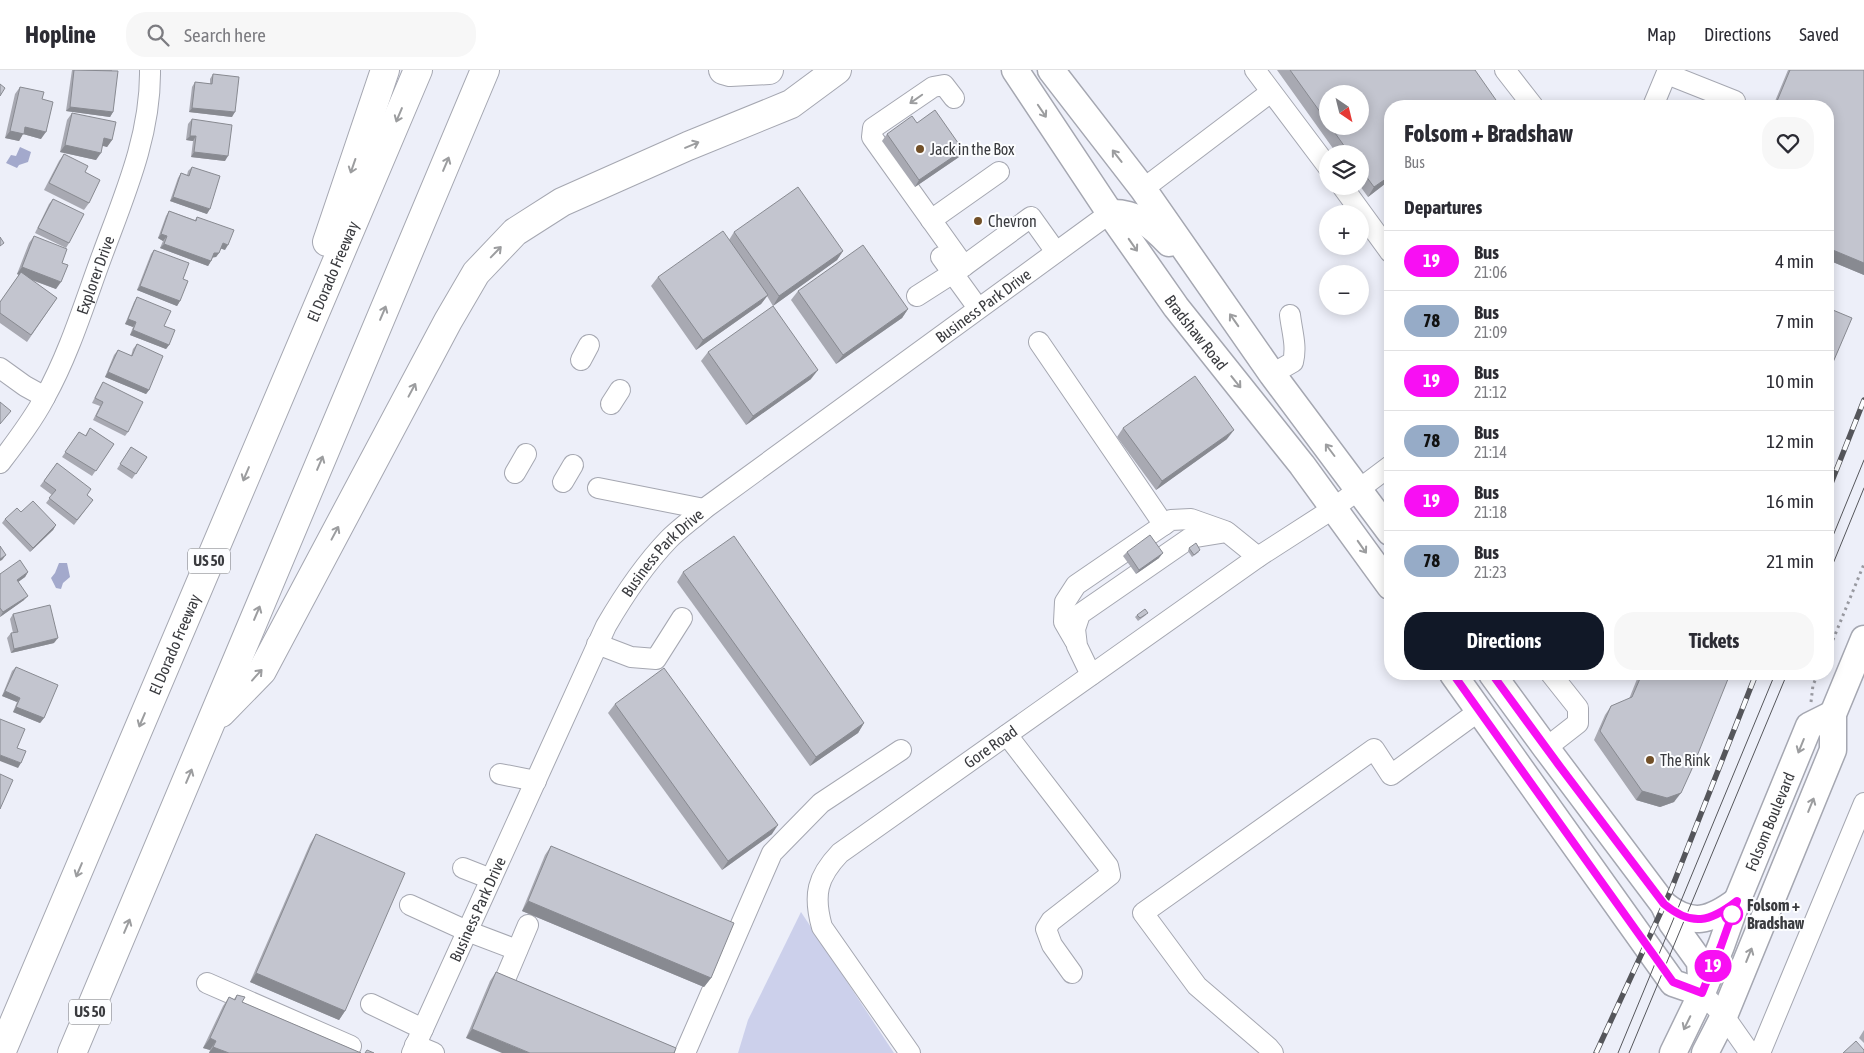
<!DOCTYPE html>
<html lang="en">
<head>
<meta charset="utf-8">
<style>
	:root { --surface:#fff; --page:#f7f7f7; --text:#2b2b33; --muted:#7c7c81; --line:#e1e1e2; --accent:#111827 }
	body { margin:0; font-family:"Asap Condensed",sans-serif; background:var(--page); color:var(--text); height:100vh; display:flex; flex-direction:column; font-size:19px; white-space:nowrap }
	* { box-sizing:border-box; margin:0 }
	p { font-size:16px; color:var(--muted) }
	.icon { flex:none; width:28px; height:28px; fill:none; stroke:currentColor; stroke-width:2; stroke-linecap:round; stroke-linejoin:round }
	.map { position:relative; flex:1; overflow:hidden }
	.details { position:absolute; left:1384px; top:30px; width:450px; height:580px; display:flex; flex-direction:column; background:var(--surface); border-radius:20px; box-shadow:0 2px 12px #0003 }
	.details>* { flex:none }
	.badge { padding:0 10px; border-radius:16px; font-size:18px; line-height:32px }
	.needle { width:32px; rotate:145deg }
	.fabs { position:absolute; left:1319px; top:15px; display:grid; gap:10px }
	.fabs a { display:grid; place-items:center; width:50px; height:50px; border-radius:50%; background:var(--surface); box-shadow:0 2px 12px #0003; font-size:25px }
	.map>.badge { position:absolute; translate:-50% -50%; box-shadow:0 0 0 2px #fff }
	h2 { padding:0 20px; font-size:19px; line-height:45px }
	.round { display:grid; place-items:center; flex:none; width:52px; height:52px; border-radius:20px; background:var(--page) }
	.headline { display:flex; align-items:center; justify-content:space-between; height:85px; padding:0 20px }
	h1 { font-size:24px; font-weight:700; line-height:38px }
	.cta { display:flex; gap:10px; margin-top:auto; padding:10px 20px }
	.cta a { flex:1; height:58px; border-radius:20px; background:var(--accent); color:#fff; font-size:20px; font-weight:700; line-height:58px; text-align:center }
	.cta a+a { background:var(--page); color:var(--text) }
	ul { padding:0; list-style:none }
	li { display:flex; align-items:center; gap:15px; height:60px; padding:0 20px; border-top:1px solid var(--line) }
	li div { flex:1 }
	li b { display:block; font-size:19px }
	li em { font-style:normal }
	li .badge { min-width:55px; font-weight:700; text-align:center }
	header { display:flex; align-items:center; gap:30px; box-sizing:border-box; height:70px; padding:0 25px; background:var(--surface); border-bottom:1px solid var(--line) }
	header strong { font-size:24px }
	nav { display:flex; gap:28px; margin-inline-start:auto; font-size:18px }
	.search { width:350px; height:45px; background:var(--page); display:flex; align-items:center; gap:12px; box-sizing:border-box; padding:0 18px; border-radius:20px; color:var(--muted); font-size:19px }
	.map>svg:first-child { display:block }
</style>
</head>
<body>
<header>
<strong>Hopline</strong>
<div class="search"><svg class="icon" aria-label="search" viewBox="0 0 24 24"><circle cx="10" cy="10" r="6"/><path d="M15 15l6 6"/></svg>Search here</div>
<nav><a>Map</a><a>Directions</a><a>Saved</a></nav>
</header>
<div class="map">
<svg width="1864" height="983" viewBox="0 0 1864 983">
	<rect width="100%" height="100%" fill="#edeff9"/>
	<path fill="#ccd0eb" d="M801 842 894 983H738L748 950Z"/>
	<g fill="#a3a9cc">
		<path d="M20 77 31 82 28 92 19 95 17 98 6 93 11 85 16 86Z"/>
		<path d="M59 493H67L70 507 63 513 61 519 56 518 51 508 55 503Z"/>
	</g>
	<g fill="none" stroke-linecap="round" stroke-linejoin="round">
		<g stroke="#a5a7b1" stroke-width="22">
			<g id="minor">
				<path d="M1255 0 1328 97"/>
				<path d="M1505 0 1533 36"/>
				<path d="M1667 4 1735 31 1733 36"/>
				<path d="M954 28 944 15 933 17 873 58 872 67 964 196"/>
				<path d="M1653 36 1668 0"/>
				<path d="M1342 116 1390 182"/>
				<path d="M1143 119 1271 22"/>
				<path d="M931 150 999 102"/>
				<path d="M941 187 978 238"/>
				<path d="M917 226 964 196 1031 147 1056 182"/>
				<path d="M1039 272 1164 455"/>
				<path d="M581 290 589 275"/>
				<path d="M0 298 25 316 45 327"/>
				<path d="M1272 304 1293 292C1297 276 1292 262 1290 245"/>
				<path d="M611 334 620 320"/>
				<path id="s1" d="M0 393C16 372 33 350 45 327 70 282 85 231 103 183 125 124 151 64 150 0"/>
				<path d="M515 403 526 384"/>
				<path d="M563 412 573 395"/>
				<path d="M598 418 704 439"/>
				<path d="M1075 571 1064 552 1065 532 1076 515 1171 450 1191 449 1225 461"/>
				<path d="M597 574 631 587 656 589 682 548"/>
				<path d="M1091 605 1077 576 1075 559 1080 544 1190 468 1227 462 1258 487"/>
				<path d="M1007 665 1108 796 1110 805 1051 851 1046 859 1052 875 1072 903"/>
				<path d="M1546 678 1578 653V638L1551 604"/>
				<path d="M500 704 536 711"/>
				<path d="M463 798 491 809"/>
				<path d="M410 835 467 861 517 880"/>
				<path d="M506 907 528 855"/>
				<path d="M207 913 351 976"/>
				<path d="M1702 923 1724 946 1750 983"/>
				<path d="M371 934 423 959"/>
				<path d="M415 975 434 983"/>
				<path id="s2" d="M412 983 606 556C624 525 644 495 669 469 680 458 693 449 704 439L1110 143"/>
				<path d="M685 983 772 783 821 733 901 680"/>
				<path id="s3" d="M910 983 822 857C813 825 817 807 840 783L1258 487 1334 438 1390 396"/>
				<path d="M1273 983 1268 977 1197 916 1143 843 1374 679 1391 705 1479 641"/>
				<path d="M1760 983 1864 733"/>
			</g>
		</g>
		<g stroke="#a5a7b1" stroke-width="29">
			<g id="major">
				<path id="s4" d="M1015 0 1110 143 1176 237 1302 395 1390 516"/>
				<path d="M1051 0 1143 119 1272 304 1390 462"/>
				<path d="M1110 143C1136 142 1152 155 1169 173"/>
				<path d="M1453 604 1673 913 1702 923"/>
				<path d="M1492 604 1546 678 1664 835 1672 853 1700 892 1702 923"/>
				<path d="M1664 835C1692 857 1710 851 1737 831"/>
				<path id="s5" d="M1673 983 1702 923 1721 876 1737 831 1809 656 1833 644"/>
				<path d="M1705 983 1724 946 1833 680V644L1864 569"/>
			</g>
		</g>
		<g stroke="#a5a7b1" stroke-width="30">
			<g id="highway">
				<path d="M723 0 730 2 769 0"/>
				<path d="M327 172 385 0"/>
				<path d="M221 643 262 601 448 251 476 203 515 162 562 132 688 76 791 34 837 0"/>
				<path id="s6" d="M1 983 418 0"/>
				<path d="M72 983 485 0"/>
			</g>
		</g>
		<g stroke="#9899a0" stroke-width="3" stroke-dasharray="2.5 4" stroke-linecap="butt">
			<path d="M1828 582 1864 494"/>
			<path d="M1811 632 1813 615 1818 604"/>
		</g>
		<use href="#minor" stroke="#fff" stroke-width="20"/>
		<use href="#major" stroke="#fff" stroke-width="26"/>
		<use href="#highway" stroke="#fff" stroke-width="28"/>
		<g stroke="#55565b" stroke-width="1">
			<path d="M1828 478 1864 390"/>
			<path d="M1828 506 1864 418"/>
			<path d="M1618 983 1775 604"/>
			<path d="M1629 983 1787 604"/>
		</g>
		<g stroke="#55565b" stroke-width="5.5">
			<g id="rail">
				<path d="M1828 421 1864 330"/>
				<path d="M1596 983 1671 820 1756 604"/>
			</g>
		</g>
		<use href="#rail" stroke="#fcfdff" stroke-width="4" stroke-dasharray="11" stroke-linecap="butt"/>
	</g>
	<g fill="#a8a9b2" fill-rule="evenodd">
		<path d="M72 0H112L113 42 110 47 66 41Z"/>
		<path d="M1277 0H1475L1390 36V110L1368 127 1360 116V84H1337ZM1328 24 1360 56H1328Z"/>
		<path d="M1788 0H1864V205L1828 190V36H1773Z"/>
		<path d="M213 4 232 47 189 42 192 17 195 12 210 14V9Z"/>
		<path d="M20 17 42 29 41 69 23 64 19 71 5 68 15 24Z"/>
		<path d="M72 43 112 70 107 77 102 75 96 90 60 82 67 50Z"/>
		<path d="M192 49 225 91 191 87 193 71 186 70 188 54Z"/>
		<path d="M917 53 963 80 959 87 915 117 882 71 887 64Z"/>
		<path d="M64 84 85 102 89 133 84 140 44 120 59 91Z"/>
		<path d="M192 97 207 144 170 131 178 108 181 103 187 105 188 101Z"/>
		<path d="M53 129 69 173 66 178 35 163 49 134Z"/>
		<path d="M169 141 195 150 197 147 225 180 221 178 219 183 216 187H213L211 191 208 196 160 178 163 171 158 168 166 146Z"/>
		<path d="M734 162 843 181 837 190 773 236 767 226 761 234 696 280 651 216 658 207 729 170Z"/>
		<path d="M34 166 62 193 56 219 31 210 57 228 27 272 0 253V232L19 205 17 204 29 173Z"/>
		<path d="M154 180 183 209 180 231 177 236 137 220 151 184Z"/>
		<path d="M798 221 908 239 902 248 836 294 791 230Z"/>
		<path d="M137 227 164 256 169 275 166 279 130 265 133 257 125 254 134 232Z"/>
		<path d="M137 274 149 320 146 324 105 307 114 285 118 280 131 286 133 279Z"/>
		<path d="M708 282 811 309 746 355 701 291Z"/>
		<path d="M103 312 128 362 125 366 93 350 100 336 92 333 100 317Z"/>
		<path d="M90 358 114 374 92 406 62 387 79 362 85 366Z"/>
		<path d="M1123 358 1227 369 1156 420 1117 367Z"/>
		<path d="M131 377 147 387 132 409 117 399Z"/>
		<path d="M57 393 87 425 93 430 74 455 46 433 52 425 40 416Z"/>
		<path d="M21 442 56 455 53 460 30 482 2 453 5 449Z"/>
		<path d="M1189 478 1199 482 1192 487 1188 481Z"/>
		<path d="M1127 482 1159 488 1136 504 1123 486Z"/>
		<path d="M28 502 25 507 18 512 24 530 0 547V504Z"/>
		<path d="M683 502 864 653 858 663 810 696 677 512Z"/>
		<path d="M13 544 54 573 11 583 7 568 11 563H13L10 549Z"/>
		<path d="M1137 545H1146L1138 551 1135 547Z"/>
		<path d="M16 597 44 648 40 653 13 642 17 632 2 626 12 601Z"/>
		<path d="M1639 604H1730L1674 732 1660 737 1636 730 1594 670 1605 645 1611 636 1629 629Z"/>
		<path d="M615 634 772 764 722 800 608 643Z"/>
		<path d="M316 764 345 941 339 950 250 912 310 774Z"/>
		<path d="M551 776 711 908 704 917 522 841 545 785Z"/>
		<path d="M496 902 676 978 466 968 490 911Z"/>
		<path d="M237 925 242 932 361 983H209L210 980 203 978 223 936 229 927 234 929Z"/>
		<path d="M1864 960V973L1859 968Z"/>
	</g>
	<g fill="#888a91">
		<path d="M1496 30 1492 36H1487Z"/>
		<path d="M70 37 113 42 110 47 66 41Z"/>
		<path d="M192 38 235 42 232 47 189 42Z"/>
		<path d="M25 57 46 62 41 69 23 64 19 71 5 68 10 61Z"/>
		<path d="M190 66H196L193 71 186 70Z"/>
		<path d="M104 68 112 70 107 77 99 75Z"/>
		<path d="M65 75 101 83 96 90 60 82Z"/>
		<path d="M963 80 959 87 915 117 919 110Z"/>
		<path d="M194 82 228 86 225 91 191 87Z"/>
		<path d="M1390 106V110L1368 127 1374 117Z"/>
		<path d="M173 127 210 139 207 144 170 131Z"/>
		<path d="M161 164 167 166 163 171 158 168Z"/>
		<path d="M223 173 228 175 225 180 219 178Z"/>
		<path d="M164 174 211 191 208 196 160 178Z"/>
		<path d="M1828 178 1864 193V205L1828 190Z"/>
		<path d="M843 181 837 190 773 236 779 226Z"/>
		<path d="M214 183H219L216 187 211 188Z"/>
		<path d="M22 197 61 212 56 219 17 204Z"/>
		<path d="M140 216 180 231 177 236 137 220Z"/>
		<path d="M768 225 761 234 696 280 703 270Z"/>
		<path d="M908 239 902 248 836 294 843 285Z"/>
		<path d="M128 249 136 252 133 257 125 254Z"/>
		<path d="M133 260 169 275 166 279 130 265Z"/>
		<path d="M818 300 811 309 746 355 753 346Z"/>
		<path d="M108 302 149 320 146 324 105 307Z"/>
		<path d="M1234 360 1227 369 1156 420 1162 411Z"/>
		<path d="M56 455 53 460 30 482 33 478Z"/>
		<path d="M1163 483 1159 488 1136 504 1139 500Z"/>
		<path d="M6 485 2 490 0 491V489Z"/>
		<path d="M28 502 25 507 14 515 17 510Z"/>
		<path d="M28 526 24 530 0 547 3 542Z"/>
		<path d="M58 568 54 573 11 583 14 579Z"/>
		<path d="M5 621 20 628 17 632 2 626Z"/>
		<path d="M16 637 44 648 40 653 13 642Z"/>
		<path d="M864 653 858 663 810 696 816 687Z"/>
		<path d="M0 685 21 693 18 698 0 691Z"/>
		<path d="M1642 721 1681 723 1674 732 1660 737 1636 730Z"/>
		<path d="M778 755 772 764 722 800 728 791Z"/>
		<path d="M528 831 711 908 704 917 522 841Z"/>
		<path d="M256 903 345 941 339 950 250 912Z"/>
		<path d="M472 959 530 983H502L466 968Z"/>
		<path d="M210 968 216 971 210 980 203 978Z"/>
		<path d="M213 977 229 983H209Z"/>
	</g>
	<g fill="#c3c5cf" stroke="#888a91">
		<path d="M74 0 118 1 113 42 70 37Z"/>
		<path d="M1290 0H1475L1496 30 1487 36H1390V106L1374 117 1360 98V84H1350L1330 56H1360V24H1328V53Z"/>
		<path d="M1790 0H1864V193L1828 178V36H1775Z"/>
		<path d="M213 4 239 7 235 42 192 38 195 12 212 14Z"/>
		<path d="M0 14 5 18 0 26Z"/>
		<path d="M20 17 44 22 42 29 53 32 46 62 25 57 24 64 10 61Z"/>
		<path d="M935 40 963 80 919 110 887 64 912 46 917 53Z"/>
		<path d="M72 43 116 52 112 70 104 68 101 83 65 75Z"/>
		<path d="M192 49 232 55 228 86 194 82 196 66H190Z"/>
		<path d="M64 84 88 96 85 102 100 110 89 133 49 113Z"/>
		<path d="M192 97 220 106 210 139 173 127 181 103 189 106Z"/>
		<path d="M798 117 843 181 779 226 734 162Z"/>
		<path d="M53 129 84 144 69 173 38 158Z"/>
		<path d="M169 141 196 151 197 147 234 160 228 175 223 173 219 183H214L211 191 164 174 167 166 161 164Z"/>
		<path d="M723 161 768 225 703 270 658 207Z"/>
		<path d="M34 166 67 179 62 193 68 195 61 212 22 197Z"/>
		<path d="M0 167 4 173 0 176Z"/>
		<path d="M863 175 908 239 843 285 798 221Z"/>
		<path d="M154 180 189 193 183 209 188 211 180 231 140 216Z"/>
		<path d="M21 202 57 228 31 265 0 243V232Z"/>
		<path d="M137 227 171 241 164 256 175 260 169 275 133 260 136 252 128 249Z"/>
		<path d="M773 236 818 300 753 346 708 282Z"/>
		<path d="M1828 238 1852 248 1828 304Z"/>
		<path d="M137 274 163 286 149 320 108 302 118 280 132 286Z"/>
		<path d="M1195 306 1234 360 1162 411 1123 358Z"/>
		<path d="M103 312 143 332 128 362 96 346 103 332 95 328Z"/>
		<path d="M0 332 11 341 0 354Z"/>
		<path d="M90 358 114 374 96 401 65 382 79 362 86 366Z"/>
		<path d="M131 377 147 387 136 404 120 394Z"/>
		<path d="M57 393 91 419 87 425 93 430 77 450 49 428 56 420 44 411Z"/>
		<path d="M33 431 56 455 33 478 5 449 17 438 21 442Z"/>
		<path d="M1150 465 1163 483 1139 500 1127 482Z"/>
		<path d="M734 466 864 653 816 687 683 502Z"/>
		<path d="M1196 473 1200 480 1194 485 1189 478Z"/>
		<path d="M0 476 6 485 0 489Z"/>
		<path d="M20 490 28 502 17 510 28 526 3 542 0 538V504Z"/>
		<path d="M50 535 58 568 14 579 11 563 18 562 13 544Z"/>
		<path d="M1145 539 1148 543 1140 548 1137 545Z"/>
		<path d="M16 597 58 615 44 648 16 637 20 628 5 621Z"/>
		<path d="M664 598 778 755 728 791 615 634Z"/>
		<path d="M1642 604H1730L1691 701 1681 723 1667 728 1642 721 1600 661 1611 636 1632 627Z"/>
		<path d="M0 649 25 659 17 678 26 681 21 693 0 685Z"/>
		<path d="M0 704 13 710 0 739Z"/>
		<path d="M316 764 405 803 345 941 256 903Z"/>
		<path d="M551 776 734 853 711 908 528 831Z"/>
		<path d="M496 902 676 978 674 983H530L472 959Z"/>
		<path d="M237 925 245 927 242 932 361 983H229L213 977 216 971 210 968 229 927 235 930Z"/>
		<path d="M1856 971 1864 980V983H1843Z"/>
		<path d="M367 980 374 983H365Z"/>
	</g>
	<defs><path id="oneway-shaft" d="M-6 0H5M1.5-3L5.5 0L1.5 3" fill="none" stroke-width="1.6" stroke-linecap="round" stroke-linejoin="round" transform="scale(1.25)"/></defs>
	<g stroke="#9c9d9f">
		<use href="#oneway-shaft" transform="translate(916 29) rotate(145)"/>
		<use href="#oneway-shaft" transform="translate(1042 41) rotate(56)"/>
		<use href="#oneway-shaft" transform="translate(399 45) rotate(113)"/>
		<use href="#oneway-shaft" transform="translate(692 75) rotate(-23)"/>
		<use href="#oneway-shaft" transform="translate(1117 86) rotate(-128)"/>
		<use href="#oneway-shaft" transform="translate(446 94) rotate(-67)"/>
		<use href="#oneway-shaft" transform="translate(353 96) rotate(109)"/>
		<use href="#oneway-shaft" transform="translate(1133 175) rotate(55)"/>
		<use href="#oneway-shaft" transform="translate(496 182) rotate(-46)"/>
		<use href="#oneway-shaft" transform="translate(383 243) rotate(-67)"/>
		<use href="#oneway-shaft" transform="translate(1234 250) rotate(-125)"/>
		<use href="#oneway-shaft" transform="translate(1236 312) rotate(51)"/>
		<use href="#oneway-shaft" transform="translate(412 320) rotate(-62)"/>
		<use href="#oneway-shaft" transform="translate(1330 380) rotate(-127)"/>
		<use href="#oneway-shaft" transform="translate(320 393) rotate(-67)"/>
		<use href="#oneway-shaft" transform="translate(246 404) rotate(113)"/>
		<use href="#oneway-shaft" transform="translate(335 463) rotate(-62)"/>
		<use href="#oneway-shaft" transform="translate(1362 477) rotate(55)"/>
		<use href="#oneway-shaft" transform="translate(257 543) rotate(-67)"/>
		<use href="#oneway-shaft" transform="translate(257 605) rotate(-48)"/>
		<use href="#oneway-shaft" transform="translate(142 650) rotate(113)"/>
		<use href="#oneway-shaft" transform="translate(1801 676) rotate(112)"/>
		<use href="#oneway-shaft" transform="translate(189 706) rotate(-67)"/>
		<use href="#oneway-shaft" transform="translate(1811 735) rotate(-68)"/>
		<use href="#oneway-shaft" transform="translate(79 800) rotate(113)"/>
		<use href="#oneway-shaft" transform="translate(127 856) rotate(-67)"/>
		<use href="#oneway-shaft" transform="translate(1749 885) rotate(-68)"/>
		<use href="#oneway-shaft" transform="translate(1687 953) rotate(116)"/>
	</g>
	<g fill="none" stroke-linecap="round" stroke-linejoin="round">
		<g stroke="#fff" stroke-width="11">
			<path id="line" d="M1453 604 1673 912 1702 923 1721 876 1737 831C1710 852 1692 857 1664 834L1558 694 1492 604"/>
		</g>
		<use href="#line" stroke="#f80ff3" stroke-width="8"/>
	</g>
	<g fill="#725028" stroke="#fcfdff" stroke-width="2">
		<circle cx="920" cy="79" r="5"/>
		<circle cx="978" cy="151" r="5"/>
		<circle cx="1650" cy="690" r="5"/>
	</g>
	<circle fill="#fff" stroke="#f80ff3" stroke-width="2.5" cx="1732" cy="844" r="10"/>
	<g text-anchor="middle" stroke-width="4" stroke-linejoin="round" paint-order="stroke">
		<g fill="#fcfdff" stroke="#747579" stroke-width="1">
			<rect x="188" y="478.5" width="42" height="25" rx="4"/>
			<rect x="69" y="929.5" width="42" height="25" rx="4"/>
		</g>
		<g font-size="15" font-weight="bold" fill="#3a3b3f">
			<text x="209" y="496">US 50</text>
			<text x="90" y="947">US 50</text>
		</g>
		<g font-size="16" fill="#3a3b3f" stroke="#fcfdff" text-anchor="start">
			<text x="930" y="85">Jack in the Box</text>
			<text x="988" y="157">Chevron</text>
			<text x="1660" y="696">The Rink</text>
		</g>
		<g font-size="16" fill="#3a3b3f" stroke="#fcfdff">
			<text dy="6" stroke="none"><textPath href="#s6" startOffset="849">El Dorado Freeway</textPath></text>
			<text dy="6" stroke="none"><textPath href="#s1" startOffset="212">Explorer Drive</textPath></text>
			<text dy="6" stroke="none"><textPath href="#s2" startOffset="968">Business Park Drive</textPath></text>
			<text dy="6" stroke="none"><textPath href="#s4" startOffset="319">Bradshaw Road</textPath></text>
			<text dy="6" stroke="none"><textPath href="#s2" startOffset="562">Business Park Drive</textPath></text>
			<text dy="6" stroke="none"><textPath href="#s6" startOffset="444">El Dorado Freeway</textPath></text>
			<text dy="6" stroke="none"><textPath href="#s3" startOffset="419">Gore Road</textPath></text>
			<text dy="6" stroke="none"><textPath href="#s5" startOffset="251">Folsom Boulevard</textPath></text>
			<text dy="6" stroke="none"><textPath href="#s2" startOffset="158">Business Park Drive</textPath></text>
		</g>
		<g font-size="16" font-weight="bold" fill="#3a3b3f" stroke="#fcfdff" text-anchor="start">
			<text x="1747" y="841">Folsom +<tspan x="1747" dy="18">Bradshaw</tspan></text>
		</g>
	</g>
</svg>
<div class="fabs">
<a><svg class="needle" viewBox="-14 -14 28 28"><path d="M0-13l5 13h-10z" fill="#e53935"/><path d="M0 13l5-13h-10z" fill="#7c7c81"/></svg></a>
<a><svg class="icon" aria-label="layers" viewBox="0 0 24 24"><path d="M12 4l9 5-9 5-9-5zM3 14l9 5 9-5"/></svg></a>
<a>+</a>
<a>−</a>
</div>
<b class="badge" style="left:1713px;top:896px;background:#f80ff3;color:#fff">19</b>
<section class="details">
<div class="headline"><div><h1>Folsom + Bradshaw</h1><p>Bus</p></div><a class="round"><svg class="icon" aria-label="heart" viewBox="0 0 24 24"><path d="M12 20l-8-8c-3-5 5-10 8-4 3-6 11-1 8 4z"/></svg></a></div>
<h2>Departures</h2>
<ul>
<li><span class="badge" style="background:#f80ff3;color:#fff">19</span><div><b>Bus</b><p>21:06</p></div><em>4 min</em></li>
<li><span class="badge" style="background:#96abc7;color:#111">78</span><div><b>Bus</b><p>21:09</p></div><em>7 min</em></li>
<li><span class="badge" style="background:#f80ff3;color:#fff">19</span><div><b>Bus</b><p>21:12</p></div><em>10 min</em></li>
<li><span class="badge" style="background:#96abc7;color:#111">78</span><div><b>Bus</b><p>21:14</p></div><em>12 min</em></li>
<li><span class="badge" style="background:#f80ff3;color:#fff">19</span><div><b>Bus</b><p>21:18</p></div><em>16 min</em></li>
<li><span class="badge" style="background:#96abc7;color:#111">78</span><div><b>Bus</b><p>21:23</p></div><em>21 min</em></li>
</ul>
<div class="cta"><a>Directions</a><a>Tickets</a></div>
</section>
</div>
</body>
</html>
